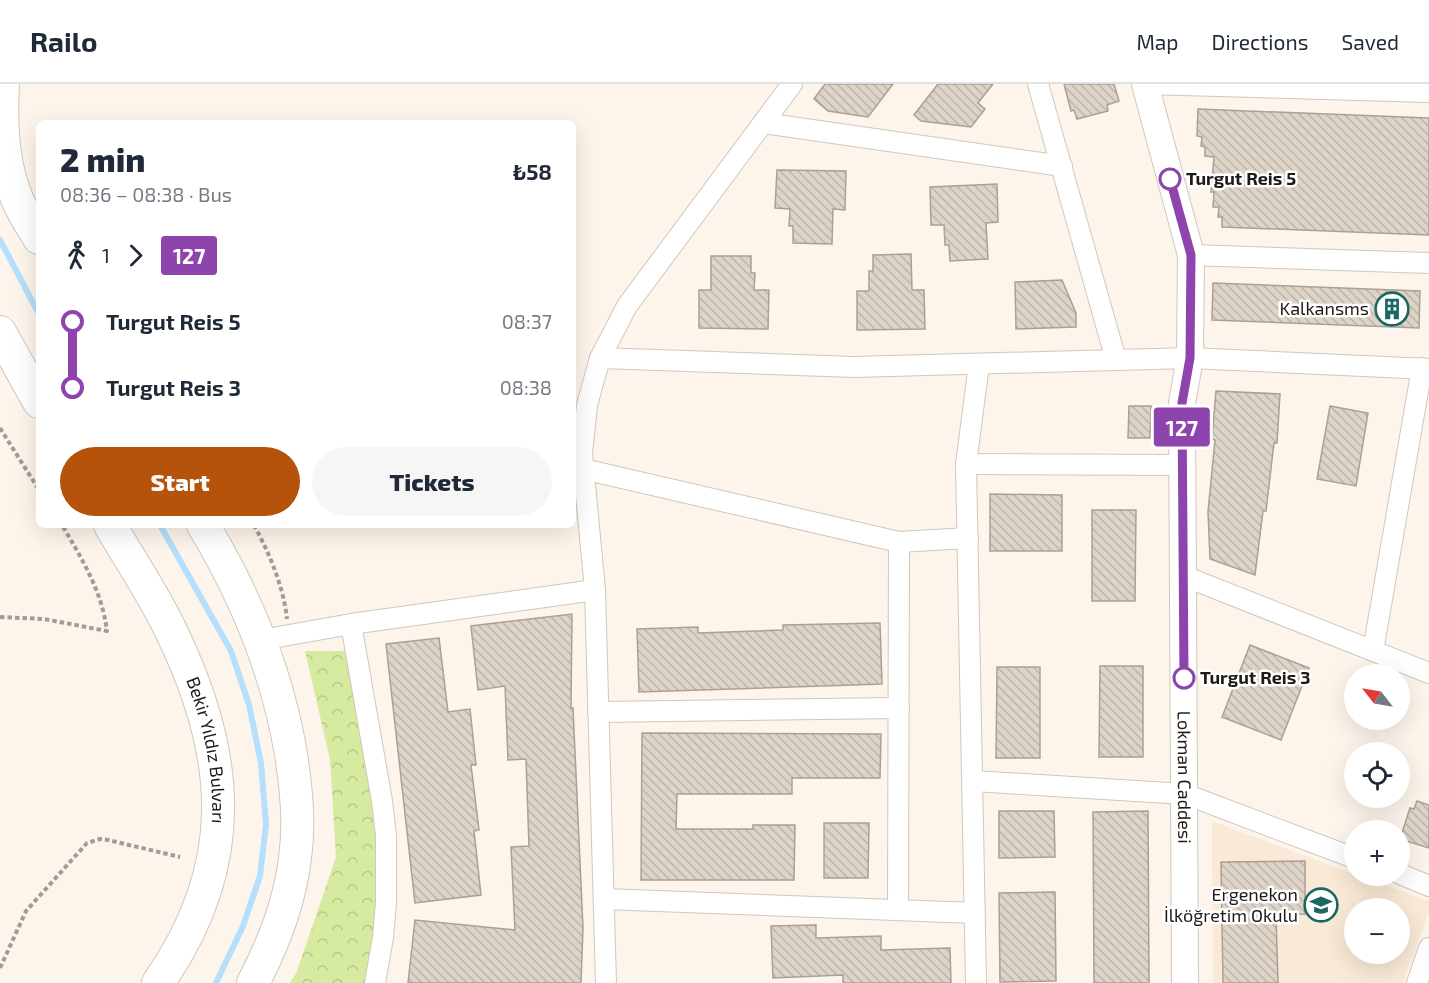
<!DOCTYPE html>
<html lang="en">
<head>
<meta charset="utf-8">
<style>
	:root { --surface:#fff; --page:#f6f6f7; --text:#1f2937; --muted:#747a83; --line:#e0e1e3; --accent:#b45309 }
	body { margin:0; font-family:"Exo 2",sans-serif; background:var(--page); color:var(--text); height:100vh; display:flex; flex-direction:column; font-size:22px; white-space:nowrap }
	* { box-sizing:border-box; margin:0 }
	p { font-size:20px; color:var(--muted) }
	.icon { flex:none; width:33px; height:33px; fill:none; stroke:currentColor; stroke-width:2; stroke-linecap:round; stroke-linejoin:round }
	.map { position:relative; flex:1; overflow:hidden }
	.sheet { position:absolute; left:36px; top:36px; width:540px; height:408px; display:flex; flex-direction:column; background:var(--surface); border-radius:9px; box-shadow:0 6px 24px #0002 }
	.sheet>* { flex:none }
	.badge { padding:0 12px; border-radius:4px; font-size:21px; line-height:39px }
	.needle { width:39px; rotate:301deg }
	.fabs { position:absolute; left:1344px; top:580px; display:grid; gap:12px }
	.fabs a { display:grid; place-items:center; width:66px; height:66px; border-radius:50%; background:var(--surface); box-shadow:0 6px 24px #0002; font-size:30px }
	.map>.badge { position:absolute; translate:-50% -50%; box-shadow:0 0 0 3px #fff }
	.legs { display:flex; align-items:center; gap:9px; height:66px; padding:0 24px; font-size:20px }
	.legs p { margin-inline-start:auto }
	.headline { display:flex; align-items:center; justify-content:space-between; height:102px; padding:0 24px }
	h1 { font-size:33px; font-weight:800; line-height:45px }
	.action { display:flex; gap:12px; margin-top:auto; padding:12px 24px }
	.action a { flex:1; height:69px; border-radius:36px; background:var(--accent); color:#fff; font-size:24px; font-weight:800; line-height:69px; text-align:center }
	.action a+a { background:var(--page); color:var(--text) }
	ul { padding:0 24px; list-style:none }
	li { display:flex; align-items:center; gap:21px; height:66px; font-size:22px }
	li i { display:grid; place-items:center; width:9px; height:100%; margin:0 8px; background:currentColor }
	li i::after { content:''; width:15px; height:15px; margin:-8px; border:4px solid; border-radius:50%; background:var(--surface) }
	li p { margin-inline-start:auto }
	li:first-child i { background:linear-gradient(#0000 50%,currentColor 0) }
	li:last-child i { background:linear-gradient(currentColor 50%,#0000 0) }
	header { display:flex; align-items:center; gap:36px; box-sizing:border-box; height:84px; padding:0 30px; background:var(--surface); border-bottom:2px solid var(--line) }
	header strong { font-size:28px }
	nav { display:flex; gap:33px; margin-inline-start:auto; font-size:21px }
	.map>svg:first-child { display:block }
</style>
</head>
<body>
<header>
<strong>Railo</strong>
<nav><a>Map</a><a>Directions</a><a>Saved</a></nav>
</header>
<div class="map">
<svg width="1429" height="899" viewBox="0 0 1429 899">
	<defs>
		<pattern id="park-crowns" width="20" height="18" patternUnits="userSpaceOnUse" patternTransform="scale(1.5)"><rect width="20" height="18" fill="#d6eaa0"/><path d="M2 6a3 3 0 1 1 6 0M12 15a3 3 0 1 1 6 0" fill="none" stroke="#b7c889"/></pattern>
		<pattern id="building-back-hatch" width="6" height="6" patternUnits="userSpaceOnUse" patternTransform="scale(1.5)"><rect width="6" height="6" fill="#ddd3c7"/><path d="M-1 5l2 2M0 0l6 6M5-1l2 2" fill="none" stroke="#bdb5aa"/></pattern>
	</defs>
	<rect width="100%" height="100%" fill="#fdf5eb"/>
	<path fill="#f9e9d6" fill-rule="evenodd" d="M1212 737 1354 790V792H1360L1429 817V828L1403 899H1213ZM1354 825H1400V870H1354Z"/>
	<path fill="url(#park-crowns)" d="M305 567H346L366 604 389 789 373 899H290L297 887 336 773 330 676Z"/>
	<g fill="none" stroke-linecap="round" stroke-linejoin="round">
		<g stroke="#b4dffd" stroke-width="6">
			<path d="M0 156 39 230"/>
			<path d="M160 441 231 567 249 621 261 679 266 740 260 792 243 842 216 899"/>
		</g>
	</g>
	<g fill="url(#building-back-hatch)" stroke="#aaa095" stroke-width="1.5">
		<path d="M825 0H893L868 33 828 27 814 15Z"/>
		<path d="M938 0H993L978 19 985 25 971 43 921 37 914 31Z"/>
		<path d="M1064 0H1114L1119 17 1107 21 1108 27 1077 35 1074 26 1071 27Z"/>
		<path d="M1198 25 1429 34V151L1222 143V133H1218L1219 123H1213L1214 108H1211L1214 73 1205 72V63L1201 62 1202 53 1197 52Z"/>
		<path d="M777 86 846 87 845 126 833 125 832 160 793 159V142H789L790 125 775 124Z"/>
		<path d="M997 100 998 138 986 139 988 175 950 177 949 161H945L944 141H931L930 103Z"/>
		<path d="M911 170 912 206H924L925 245 857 246V207H869V187H873V171Z"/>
		<path d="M711 172H751V189H755L754 206H769L768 245 699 244V206H711Z"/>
		<path d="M1062 196 1076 229V243L1016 245 1015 198Z"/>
		<path d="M1213 199 1420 207 1419 244 1212 236Z"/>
		<path d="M1216 307 1280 310 1277 359H1274L1266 427H1263L1255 491 1210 475 1208 428 1215 356 1212 355Z"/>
		<path d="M1129 322H1151L1150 354H1128Z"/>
		<path d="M1330 322 1368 329 1356 402 1317 395Z"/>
		<path d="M990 410 1062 411V467H990Z"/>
		<path d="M1092 426H1136L1135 517H1092Z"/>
		<path d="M572 530 571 624H573L583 844 581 899H408L415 836 515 846 511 763 529 762 526 675 508 676 505 602 478 606 471 542Z"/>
		<path d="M880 539 882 600 639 608 637 545 698 543V549L783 546V541Z"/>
		<path d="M439 554 448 628 470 625 476 681H471L479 746 474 747 481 811 415 819 386 560Z"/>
		<path d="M1250 561 1309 584 1281 656 1222 633Z"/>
		<path d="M1100 582H1143V673H1099Z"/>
		<path d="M997 583H1040V674H996Z"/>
		<path d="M642 649 881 650 880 694H792V710H677L676 745H753V741H795L794 796H641Z"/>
		<path d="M1417 717 1429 721V764L1400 755 1410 724 1414 725Z"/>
		<path d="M999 727H1054L1055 773 999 774Z"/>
		<path d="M1148 727 1149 899H1094L1093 728Z"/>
		<path d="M824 739H869L868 794H824Z"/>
		<path d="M1305 777V830L1276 831 1278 899H1223L1221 778Z"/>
		<path d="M1055 808 1056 897 1000 898 999 809Z"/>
		<path d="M816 841V854L881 852V866L950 864 951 899H843V891L773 894 771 842Z"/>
	</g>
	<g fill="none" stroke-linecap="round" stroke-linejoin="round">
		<g stroke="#d1c7bb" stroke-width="22">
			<g id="minor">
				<path d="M1038 0 1116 276"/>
				<path d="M1145 0 1429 8"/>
				<path d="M763 39 1062 82"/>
				<path d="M1191 171 1429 179"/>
				<path d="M600 274 854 283 1190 274 1429 285"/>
				<path d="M966 380 1183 381"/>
				<path d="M583 385 899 458 968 454"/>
				<path d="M1184 492 1429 589"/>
				<path d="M351 540 382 717 386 751V819L383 853 375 899"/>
				<path d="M261 556 351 540 595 506"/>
				<path d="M1373 567 1422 284"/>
				<path d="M598 628 899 624"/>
				<path d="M973 697 1185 710 1354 774"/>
				<path d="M1400 790 1429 802"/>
				<path d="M604 815 975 829"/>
				<path d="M898 826 899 458"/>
				<path d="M606 899 595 506 582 369 587 321 600 274 627 222 792 0"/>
				<path d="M976 899 966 380 979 280"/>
				<path d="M1417 899 1429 864"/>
			</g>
		</g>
		<g stroke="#d1c7bb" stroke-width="28">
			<g id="tertiary">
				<path id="s1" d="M1145 0 1191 171 1190 274 1182 319 1185 899"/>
			</g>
		</g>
		<g stroke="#d1c7bb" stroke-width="34">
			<g id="primary">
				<path d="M3 0C1 36 2 78 16 112 21 127 31 140 39 154"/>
				<path d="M0 248 39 318"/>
				<path id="s2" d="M110 441C130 476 154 511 171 547 232 672 240 782 158 899"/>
				<path d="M203 441C246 512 277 587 291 670 296 704 300 739 295 774 290 817 273 861 253 899"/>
			</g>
		</g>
		<g stroke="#a29c94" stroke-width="4" stroke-dasharray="4.5 3" stroke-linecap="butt">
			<path d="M0 344 39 406"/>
			<path d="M254 441C270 471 283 501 287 535"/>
			<path d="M0 533 44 535 107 547C102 507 82 475 62 441"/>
			<path d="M0 884 26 827 87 759 100 755 108 756 180 773"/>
		</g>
		<use href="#minor" stroke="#fff" stroke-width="20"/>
		<use href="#tertiary" stroke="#fff" stroke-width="26"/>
		<use href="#primary" stroke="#fff" stroke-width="32"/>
	</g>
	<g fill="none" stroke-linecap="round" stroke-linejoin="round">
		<g stroke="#fff" stroke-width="14">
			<path id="line-1" d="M1170 95 1191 171 1190 274 1182 319 1184 594"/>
		</g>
		<use href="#line-1" stroke="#8e44ad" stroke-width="9"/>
	</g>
	<defs>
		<g id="building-ring" transform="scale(1.725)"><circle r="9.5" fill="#fff" stroke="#1b6762" stroke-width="1.5"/><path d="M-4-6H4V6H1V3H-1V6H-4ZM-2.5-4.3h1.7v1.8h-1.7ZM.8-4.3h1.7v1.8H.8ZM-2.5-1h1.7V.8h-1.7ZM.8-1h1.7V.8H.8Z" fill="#1b6762"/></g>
		<g id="school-ring" transform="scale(1.725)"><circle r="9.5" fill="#fff" stroke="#1b6762" stroke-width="1.5"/><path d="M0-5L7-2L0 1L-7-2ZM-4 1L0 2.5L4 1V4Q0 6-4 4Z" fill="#1b6762"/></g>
	</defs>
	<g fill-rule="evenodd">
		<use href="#building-ring" x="1392" y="225"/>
		<use href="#school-ring" x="1321" y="821"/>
	</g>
	<g fill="#fff" stroke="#8e44ad" stroke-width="3">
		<circle cx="1170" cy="95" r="10"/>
		<circle cx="1184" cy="594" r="10"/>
	</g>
	<g text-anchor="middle" stroke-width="5" stroke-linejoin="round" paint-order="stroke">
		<g font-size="18" font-weight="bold" fill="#1e1b16" stroke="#fff" text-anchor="start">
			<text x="1186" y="101">Turgut Reis 5</text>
			<text x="1200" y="600">Turgut Reis 3</text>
		</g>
		<g font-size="18" fill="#1e1b16" stroke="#fff" text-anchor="end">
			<text x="1369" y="231">Kalkansms</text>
			<text x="1298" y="817">Ergenekon<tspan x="1298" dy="21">İlköğretim Okulu</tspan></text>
		</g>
		<g font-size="18" fill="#1e1b16" stroke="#fff">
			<text dy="6" stroke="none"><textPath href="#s2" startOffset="248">Bekir Yıldız Bulvarı</textPath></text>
			<text dy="6" stroke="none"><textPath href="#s1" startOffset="700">Lokman Caddesi</textPath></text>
		</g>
	</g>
</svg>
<div class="fabs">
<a><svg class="needle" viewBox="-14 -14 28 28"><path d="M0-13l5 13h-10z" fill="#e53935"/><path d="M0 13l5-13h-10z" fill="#747a83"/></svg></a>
<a><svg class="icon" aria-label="locate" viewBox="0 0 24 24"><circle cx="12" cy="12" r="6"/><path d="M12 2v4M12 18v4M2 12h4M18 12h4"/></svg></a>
<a>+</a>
<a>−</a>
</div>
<b class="badge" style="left:1182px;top:343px;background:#8e44ad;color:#fff">127</b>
<section class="sheet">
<div class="headline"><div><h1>2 min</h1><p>08:36 – 08:38 · Bus</p></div><b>₺58</b></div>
<div class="legs"><svg class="icon" aria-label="walk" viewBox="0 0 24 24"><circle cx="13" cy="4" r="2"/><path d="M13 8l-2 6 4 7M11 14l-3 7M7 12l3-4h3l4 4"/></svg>1<svg class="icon" aria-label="forward" viewBox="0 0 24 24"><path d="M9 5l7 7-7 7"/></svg><b class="badge" style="background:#8e44ad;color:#fff">127</b></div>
<ul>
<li><i style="color:#8e44ad"></i><b>Turgut Reis 5</b><p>08:37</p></li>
<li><i style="color:#8e44ad"></i><b>Turgut Reis 3</b><p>08:38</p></li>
</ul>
<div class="action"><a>Start</a><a>Tickets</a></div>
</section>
</div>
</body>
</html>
